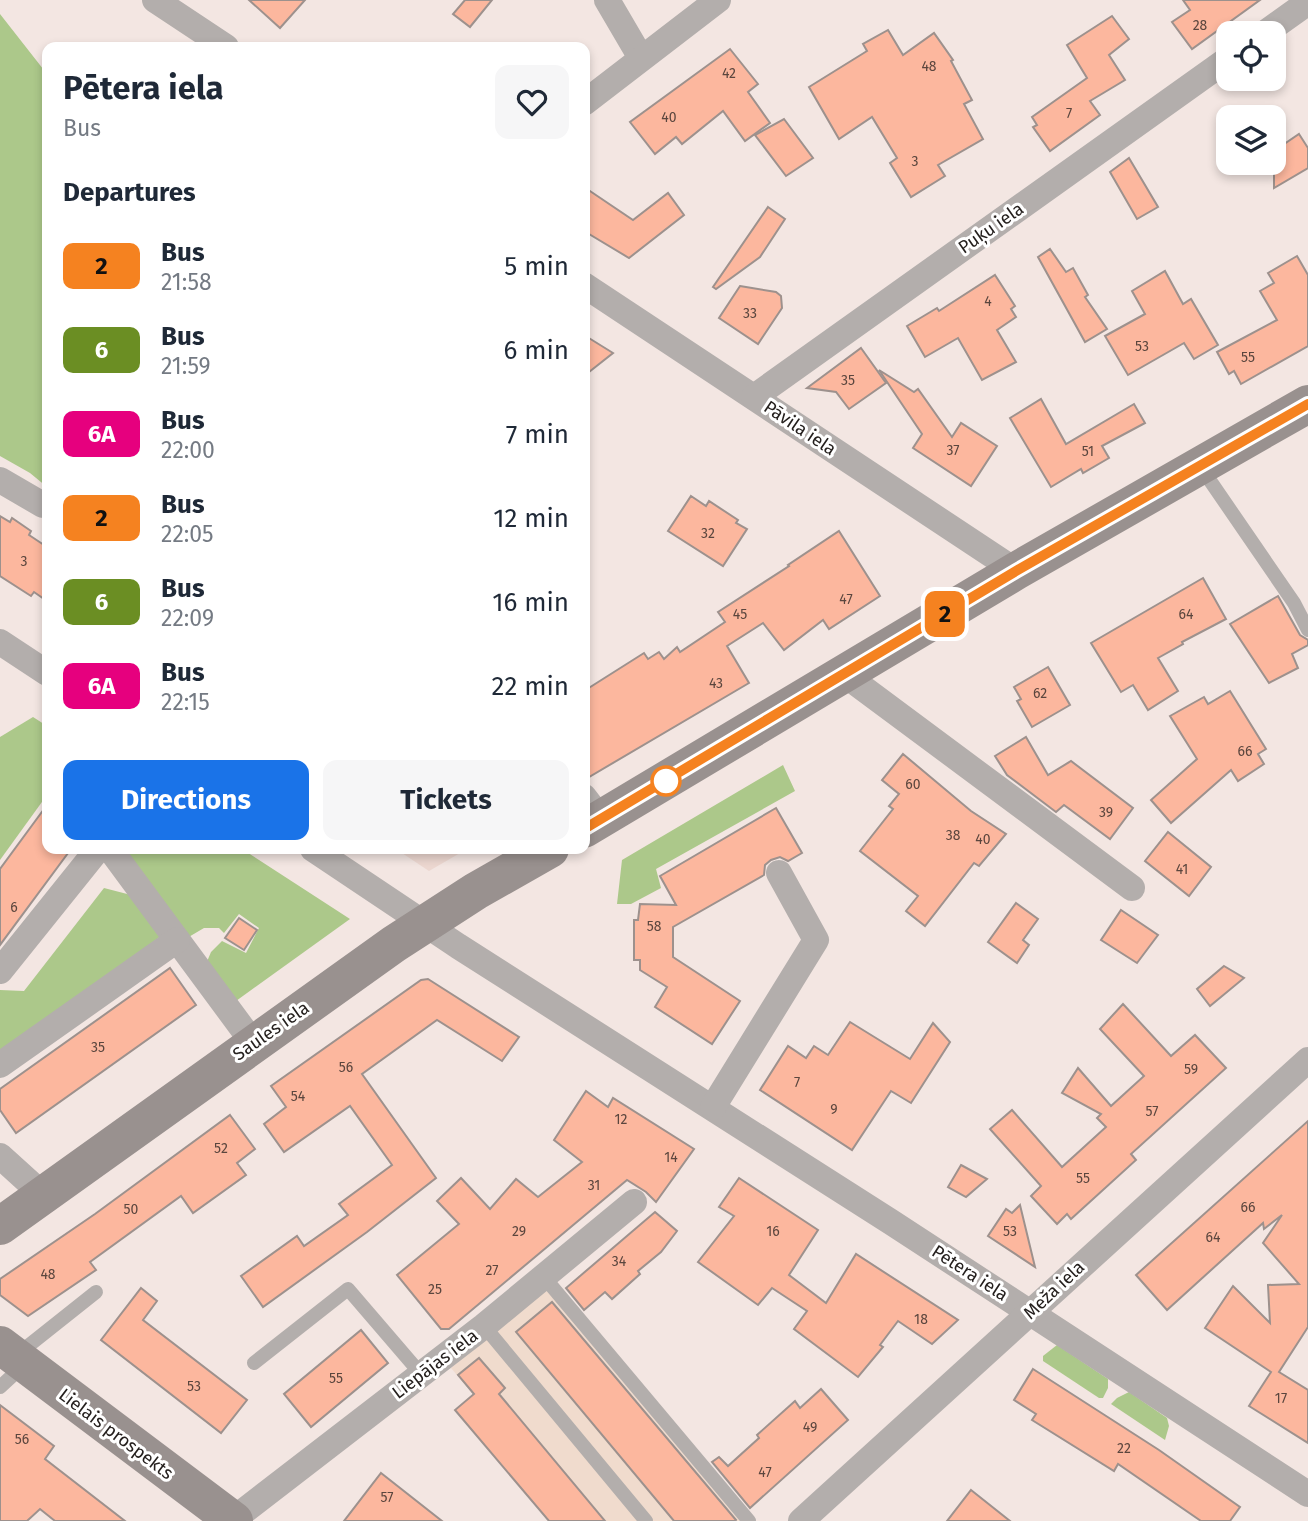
<!DOCTYPE html>
<html lang="en">
<head>
<meta charset="utf-8">
<style>
	:root { --surface:#fff; --page:#f6f6f7; --text:#1f2937; --muted:#747a83; --accent:#1a73e8 }
	body { margin:0; font-family:"Fira Sans",sans-serif; background:var(--page); color:var(--text); height:100vh; display:flex; flex-direction:column; font-size:26px; white-space:nowrap }
	* { box-sizing:border-box; margin:0 }
	p { font-size:23px; color:var(--muted) }
	.icon { flex:none; width:38px; height:38px; fill:none; stroke:currentColor; stroke-width:2; stroke-linecap:round; stroke-linejoin:round }
	.map { position:relative; flex:1; overflow:hidden }
	.sheet { position:absolute; left:42px; top:42px; width:548px; height:812px; display:flex; flex-direction:column; background:var(--surface); border-radius:14px; box-shadow:0 4px 10px #0003 }
	.sheet>* { flex:none }
	.badge { padding:0 14px; border-radius:10px; font-size:24px; line-height:46px }
	.fabs { position:absolute; left:1216px; top:21px; display:grid; gap:14px }
	.fabs a { display:grid; place-items:center; width:70px; height:70px; border-radius:14px; background:var(--surface); box-shadow:0 4px 10px #0003; font-size:35px }
	.map>.badge { position:absolute; translate:-50% -50%; box-shadow:0 0 0 4px #fff }
	h2 { padding:0 21px; font-size:26px; line-height:63px }
	.round { display:grid; place-items:center; flex:none; width:74px; height:74px; border-radius:14px; background:var(--page) }
	.summary { display:flex; align-items:center; justify-content:space-between; height:119px; padding:0 21px }
	h1 { font-size:33px; font-weight:700; line-height:52px }
	.action { display:flex; gap:14px; margin-top:auto; padding:14px 21px }
	.action a { flex:1; height:80px; border-radius:14px; background:var(--accent); color:#fff; font-size:28px; font-weight:700; line-height:80px; text-align:center }
	.action a+a { background:var(--page); color:var(--text) }
	ul { padding:0; list-style:none }
	li { display:flex; align-items:center; gap:21px; height:84px; padding:0 21px }
	li div { flex:1 }
	li b { display:block; font-size:26px }
	li em { font-style:normal }
	li .badge { min-width:77px; font-weight:700; text-align:center }
	.map>svg:first-child { display:block }
</style>
</head>
<body>
<div class="map">
<svg width="1308" height="1521" viewBox="0 0 1308 1521">
	<rect width="100%" height="100%" fill="#f3e6e2"/>
	<path fill="#f0dbcd" d="M546 1289 740 1521H579L451 1368Z"/>
	<path fill="#ecd7d0" d="M396 849H467L429 871Z"/>
	<g fill="#acc88a">
		<path d="M0 14 47 74V487L30 473 0 456Z"/>
		<path d="M33 717 47 726V795L0 860V737Z"/>
		<path d="M783 765 795 791 656 869 661 888 631 904H617L622 860Z"/>
		<path d="M121 849H242L350 919 236 1001 206 964 211 952 222 941 246 953 259 928 239 914 224 933 219 928H204L187 938Z"/>
		<path d="M104 888 131 895 161 936 0 1056V990L24 991Z"/>
		<path d="M1057 1345 1108 1379V1388L1103 1398H1099L1043 1361V1356Z"/>
		<path d="M1129 1392 1167 1418 1169 1426 1165 1440 1111 1404 1117 1398Z"/>
	</g>
	<g fill="#fcb79e" stroke="#9d918d" stroke-width="2">
		<path d="M249 0H305L280 28Z"/>
		<path d="M465 0H492L470 27 453 14Z"/>
		<path d="M1183 0H1260L1192 49 1172 22 1190 10Z"/>
		<path d="M1112 16 1129 39 1109 55 1125 80 1090 101 1100 115 1050 151 1033 127 1037 125 1032 117 1087 78 1067 45Z"/>
		<path d="M888 30 903 55 934 33 953 60 951 61 972 100 964 104 983 139 938 165 945 176 911 197 890 163 897 158 872 117 839 139 809 87 867 51 863 44Z"/>
		<path d="M730 49 758 84 748 92 770 123 745 141 723 111 682 144 676 137 655 154 630 122Z"/>
		<path d="M784 119 813 158 786 176 755 135Z"/>
		<path d="M1299 134 1308 148V168L1274 188V151Z"/>
		<path d="M1129 158 1158 207 1137 219 1110 172Z"/>
		<path d="M584 187 633 220 668 193 684 215 629 258 584 231Z"/>
		<path d="M768 207 785 219 760 257 716 289 713 287Z"/>
		<path d="M1050 249 1066 272 1073 268 1088 295 1085 297 1107 329 1085 342 1038 257Z"/>
		<path d="M1297 256 1308 275V346L1241 384 1234 371 1229 374 1217 352 1277 320 1260 291 1274 283 1268 273Z"/>
		<path d="M1165 271 1183 304 1191 299 1218 345 1194 359 1184 343 1128 375 1105 336 1145 314 1132 291Z"/>
		<path d="M995 275 1015 306 1011 309 1016 317 997 330 1016 362 982 380 958 338 925 357 907 326 937 308 939 311Z"/>
		<path d="M740 286 776 292 781 296 782 308 758 344 719 318Z"/>
		<path d="M584 335 613 353 584 376Z"/>
		<path d="M861 348 886 383 849 409 836 392 807 388Z"/>
		<path d="M879 370 914 392 918 389 952 437 961 423 997 446 971 486 913 448 922 434Z"/>
		<path d="M1041 399 1066 444 1134 404 1145 423 1102 446 1109 458 1083 473 1081 469 1051 487 1010 418Z"/>
		<path d="M691 496 706 506 709 501 738 520 736 523 747 529 723 566 668 531Z"/>
		<path d="M0 516 10 522 12 518 31 531 29 535 47 547V601L34 592 31 596 0 576Z"/>
		<path d="M839 531 880 596 829 629 823 620 784 650 763 623 727 646 749 683 584 780V691L644 653 648 659 659 652 664 659 677 647 680 652 725 622 718 612 789 566 788 565Z"/>
		<path d="M1203 578 1226 619 1182 642 1183 644 1158 658 1178 691 1148 710 1133 685 1121 692 1091 643Z"/>
		<path d="M1278 596 1300 635 1308 640V645L1292 654 1298 668 1269 683 1230 624Z"/>
		<path d="M1048 667 1070 705 1032 727 1017 701 1021 699 1014 687Z"/>
		<path d="M1230 691 1266 749 1258 754 1264 764 1238 781 1231 770 1171 823 1151 800 1197 759 1170 716 1204 697 1208 704Z"/>
		<path d="M1026 737 1048 775 1071 761 1133 808 1110 839 1064 805 1056 812 1007 775 995 756Z"/>
		<path d="M903 754 971 811 1006 834 979 866 974 863 925 926 906 911 918 896 860 851 893 809 889 806 899 794 882 780Z"/>
		<path d="M47 805V849H71L0 945V869Z"/>
		<path d="M776 808 802 853 788 861 780 857 771 860 765 865 764 875 673 927V957L740 1001 712 1044 655 1007 667 987 640 970V960H634V920H638L640 904 676 905 660 876Z"/>
		<path d="M1168 832 1211 867 1189 896 1145 861Z"/>
		<path d="M1016 903 1038 919 1023 940 1029 945 1017 963 988 942Z"/>
		<path d="M1121 910 1158 935 1137 963 1101 940Z"/>
		<path d="M239 918 257 930 244 950 225 938Z"/>
		<path d="M1224 966 1244 978 1210 1006 1197 989Z"/>
		<path d="M170 968 196 1005 16 1133 0 1110V1089Z"/>
		<path d="M428 979 519 1037 502 1061 437 1020 362 1074 436 1178 367 1232 263 1307 241 1276 297 1236 304 1246 348 1215 339 1204 392 1165 350 1106 284 1152 264 1124 286 1107 271 1086 421 980Z"/>
		<path d="M1123 1004 1171 1056 1195 1035 1226 1068 1131 1154 1136 1160 1071 1219 1067 1214 1057 1224 1031 1196 1041 1186 990 1129 1012 1110 1062 1167 1106 1127 1097 1118 1101 1114 1062 1093 1078 1068 1111 1106 1144 1076 1100 1029Z"/>
		<path d="M850 1022 910 1059 933 1023 950 1042 911 1103 891 1091 852 1150 760 1090 788 1046 806 1058 814 1046 828 1055Z"/>
		<path d="M586 1091 608 1107 613 1098 694 1149 656 1202 646 1192 627 1180 449 1329H441L397 1275 459 1224 437 1201 461 1178 490 1209 516 1179 538 1197 582 1162 554 1140Z"/>
		<path d="M230 1115 255 1149 237 1163 246 1175 193 1213 181 1196 90 1262 96 1270 28 1316 0 1295V1279L95 1214Z"/>
		<path d="M1308 1121V1327L1279 1372 1308 1390V1443L1249 1406 1271 1372 1205 1328 1233 1286 1270 1323 1268 1285 1299 1284 1263 1243 1282 1215 1264 1229 1263 1223 1167 1310 1136 1275Z"/>
		<path d="M961 1165 987 1179 966 1197 948 1187Z"/>
		<path d="M739 1178 818 1230 789 1275 826 1303 856 1254 958 1320 932 1344 898 1321 880 1345 883 1347 858 1377 794 1329 807 1311 772 1288 758 1305 698 1262 734 1216 719 1207Z"/>
		<path d="M1020 1205 1035 1267 988 1236 1006 1209 1012 1213Z"/>
		<path d="M655 1212 677 1231 661 1252 638 1271 640 1274 612 1299 605 1292 584 1310 566 1288Z"/>
		<path d="M141 1288 157 1301 143 1320 247 1400 221 1433 101 1340Z"/>
		<path d="M552 1302 736 1520 735 1521H674L516 1332Z"/>
		<path d="M361 1330 388 1363 311 1427 284 1394Z"/>
		<path d="M479 1358 505 1388 499 1394 605 1521H549L455 1410 474 1394 458 1375Z"/>
		<path d="M1033 1369 1159 1450 1240 1507 1230 1521H1201L1118 1464 1114 1471 1032 1420 1036 1414 1014 1400Z"/>
		<path d="M821 1389 848 1420 750 1508 712 1462 719 1457 728 1466 759 1438 757 1435 795 1401 800 1408Z"/>
		<path d="M0 1405 54 1446 45 1459 125 1521H55L40 1509 27 1521H0Z"/>
		<path d="M381 1473 442 1521H344Z"/>
		<path d="M971 1490 1010 1521H947Z"/>
	</g>
	<g fill="none" stroke-linecap="round" stroke-linejoin="round">
		<g stroke="#b3aeac" stroke-width="14">
			<path d="M1200 466 1294 603 1308 630"/>
			<path d="M544 1277 749 1521"/>
			<path d="M484 1326 646 1521"/>
			<path d="M18 1354 96 1292"/>
			<path d="M254 1363 348 1289 421 1374"/>
			<path d="M0 1387 25 1364"/>
		</g>
		<g stroke="#b3aeac" stroke-width="26">
			<path d="M155 0 226 47"/>
			<path d="M607 0 641 58"/>
			<path d="M1265 33 1307 3"/>
			<path d="M584 103 718 0"/>
			<path d="M584 285 1016 571"/>
			<path d="M754 397 1228 59"/>
			<path d="M0 480 43 505"/>
			<path d="M0 642 47 673"/>
			<path d="M844 674 1132 888"/>
			<path d="M584 797 601 819"/>
			<path d="M110 849 254 1044"/>
			<path d="M313 849 458 946 891 1222 1308 1494"/>
			<path d="M0 971 98 849"/>
			<path d="M0 1065 177 940"/>
			<path d="M713 1107 816 940 779 873"/>
			<path d="M0 1156 42 1194"/>
			<path d="M231 1521 484 1326 634 1202"/>
			<path d="M801 1521 1308 1060"/>
		</g>
		<g stroke="#99918f" stroke-width="38">
			<path d="M584 829 1016 571 1308 404"/>
			<path d="M0 1226 394 944 476 891 550 849"/>
			<path d="M0 1345 234 1521"/>
		</g>
	</g>
	<g fill="none" stroke-linecap="round" stroke-linejoin="round">
		<g stroke="#fff" stroke-width="16">
			<path id="line" d="M584 829 1016 571 1308 404"/>
		</g>
		<use href="#line" stroke="#f58220" stroke-width="10"/>
	</g>
	<circle fill="#fff" stroke="#f58220" stroke-width="3.5" cx="666" cy="781" r="14"/>
	<g text-anchor="middle" stroke-width="6" stroke-linejoin="round" paint-order="stroke">
		<g font-size="14" fill="#5b463e">
			<text x="1200" y="30">28</text>
			<text x="929" y="71">48</text>
			<text x="729" y="78">42</text>
			<text x="1069" y="118">7</text>
			<text x="669" y="122">40</text>
			<text x="915" y="166">3</text>
			<text x="988" y="306">4</text>
			<text x="750" y="318">33</text>
			<text x="1142" y="351">53</text>
			<text x="1248" y="362">55</text>
			<text x="848" y="385">35</text>
			<text x="953" y="455">37</text>
			<text x="1088" y="456">51</text>
			<text x="708" y="538">32</text>
			<text x="24" y="566">3</text>
			<text x="846" y="604">47</text>
			<text x="740" y="619">45</text>
			<text x="1186" y="619">64</text>
			<text x="716" y="688">43</text>
			<text x="1040" y="698">62</text>
			<text x="1245" y="756">66</text>
			<text x="913" y="789">60</text>
			<text x="1106" y="817">39</text>
			<text x="953" y="840">38</text>
			<text x="983" y="844">40</text>
			<text x="1182" y="874">41</text>
			<text x="14" y="912">6</text>
			<text x="654" y="931">58</text>
			<text x="98" y="1052">35</text>
			<text x="346" y="1072">56</text>
			<text x="1191" y="1074">59</text>
			<text x="797" y="1087">7</text>
			<text x="298" y="1101">54</text>
			<text x="834" y="1114">9</text>
			<text x="1152" y="1116">57</text>
			<text x="621" y="1124">12</text>
			<text x="221" y="1153">52</text>
			<text x="671" y="1162">14</text>
			<text x="1083" y="1183">55</text>
			<text x="594" y="1190">31</text>
			<text x="1248" y="1212">66</text>
			<text x="131" y="1214">50</text>
			<text x="519" y="1236">29</text>
			<text x="773" y="1236">16</text>
			<text x="1010" y="1236">53</text>
			<text x="1213" y="1242">64</text>
			<text x="619" y="1266">34</text>
			<text x="492" y="1275">27</text>
			<text x="48" y="1279">48</text>
			<text x="435" y="1294">25</text>
			<text x="921" y="1324">18</text>
			<text x="336" y="1383">55</text>
			<text x="194" y="1391">53</text>
			<text x="1281" y="1403">17</text>
			<text x="810" y="1432">49</text>
			<text x="22" y="1444">56</text>
			<text x="1124" y="1453">22</text>
			<text x="765" y="1477">47</text>
			<text x="387" y="1502">57</text>
		</g>
		<g font-size="18" fill="#25201e" stroke="#fff">
			<text transform="translate(991 228) rotate(-35)" y="6">Puķu iela</text>
			<text transform="translate(800 428) rotate(34)" y="6">Pāvila iela</text>
			<text transform="translate(271 1031) rotate(-35)" y="6">Saules iela</text>
			<text transform="translate(970 1273) rotate(33)" y="6">Pētera iela</text>
			<text transform="translate(1054 1290) rotate(-43)" y="6">Meža iela</text>
			<text transform="translate(435 1364) rotate(-37)" y="6">Liepājas iela</text>
			<text transform="translate(116 1434) rotate(37)" y="6">Lielais prospekts</text>
		</g>
	</g>
</svg>
<div class="fabs">
<a><svg class="icon" aria-label="locate" viewBox="0 0 24 24"><circle cx="12" cy="12" r="6"/><path d="M12 2v4M12 18v4M2 12h4M18 12h4"/></svg></a>
<a><svg class="icon" aria-label="layers" viewBox="0 0 24 24"><path d="M12 4l9 5-9 5-9-5zM3 14l9 5 9-5"/></svg></a>
</div>
<b class="badge" style="left:945px;top:614px;background:#f58220;color:#111">2</b>
<section class="sheet">
<div class="summary"><div><h1>Pētera iela</h1><p>Bus</p></div><a class="round"><svg class="icon" aria-label="heart" viewBox="0 0 24 24"><path d="M12 20l-8-8c-3-5 5-10 8-4 3-6 11-1 8 4z"/></svg></a></div>
<h2>Departures</h2>
<ul>
<li><span class="badge" style="background:#f58220;color:#111">2</span><div><b>Bus</b><p>21:58</p></div><em>5 min</em></li>
<li><span class="badge" style="background:#6b8e23;color:#fff">6</span><div><b>Bus</b><p>21:59</p></div><em>6 min</em></li>
<li><span class="badge" style="background:#e6007e;color:#fff">6A</span><div><b>Bus</b><p>22:00</p></div><em>7 min</em></li>
<li><span class="badge" style="background:#f58220;color:#111">2</span><div><b>Bus</b><p>22:05</p></div><em>12 min</em></li>
<li><span class="badge" style="background:#6b8e23;color:#fff">6</span><div><b>Bus</b><p>22:09</p></div><em>16 min</em></li>
<li><span class="badge" style="background:#e6007e;color:#fff">6A</span><div><b>Bus</b><p>22:15</p></div><em>22 min</em></li>
</ul>
<div class="action"><a>Directions</a><a>Tickets</a></div>
</section>
</div>
</body>
</html>
